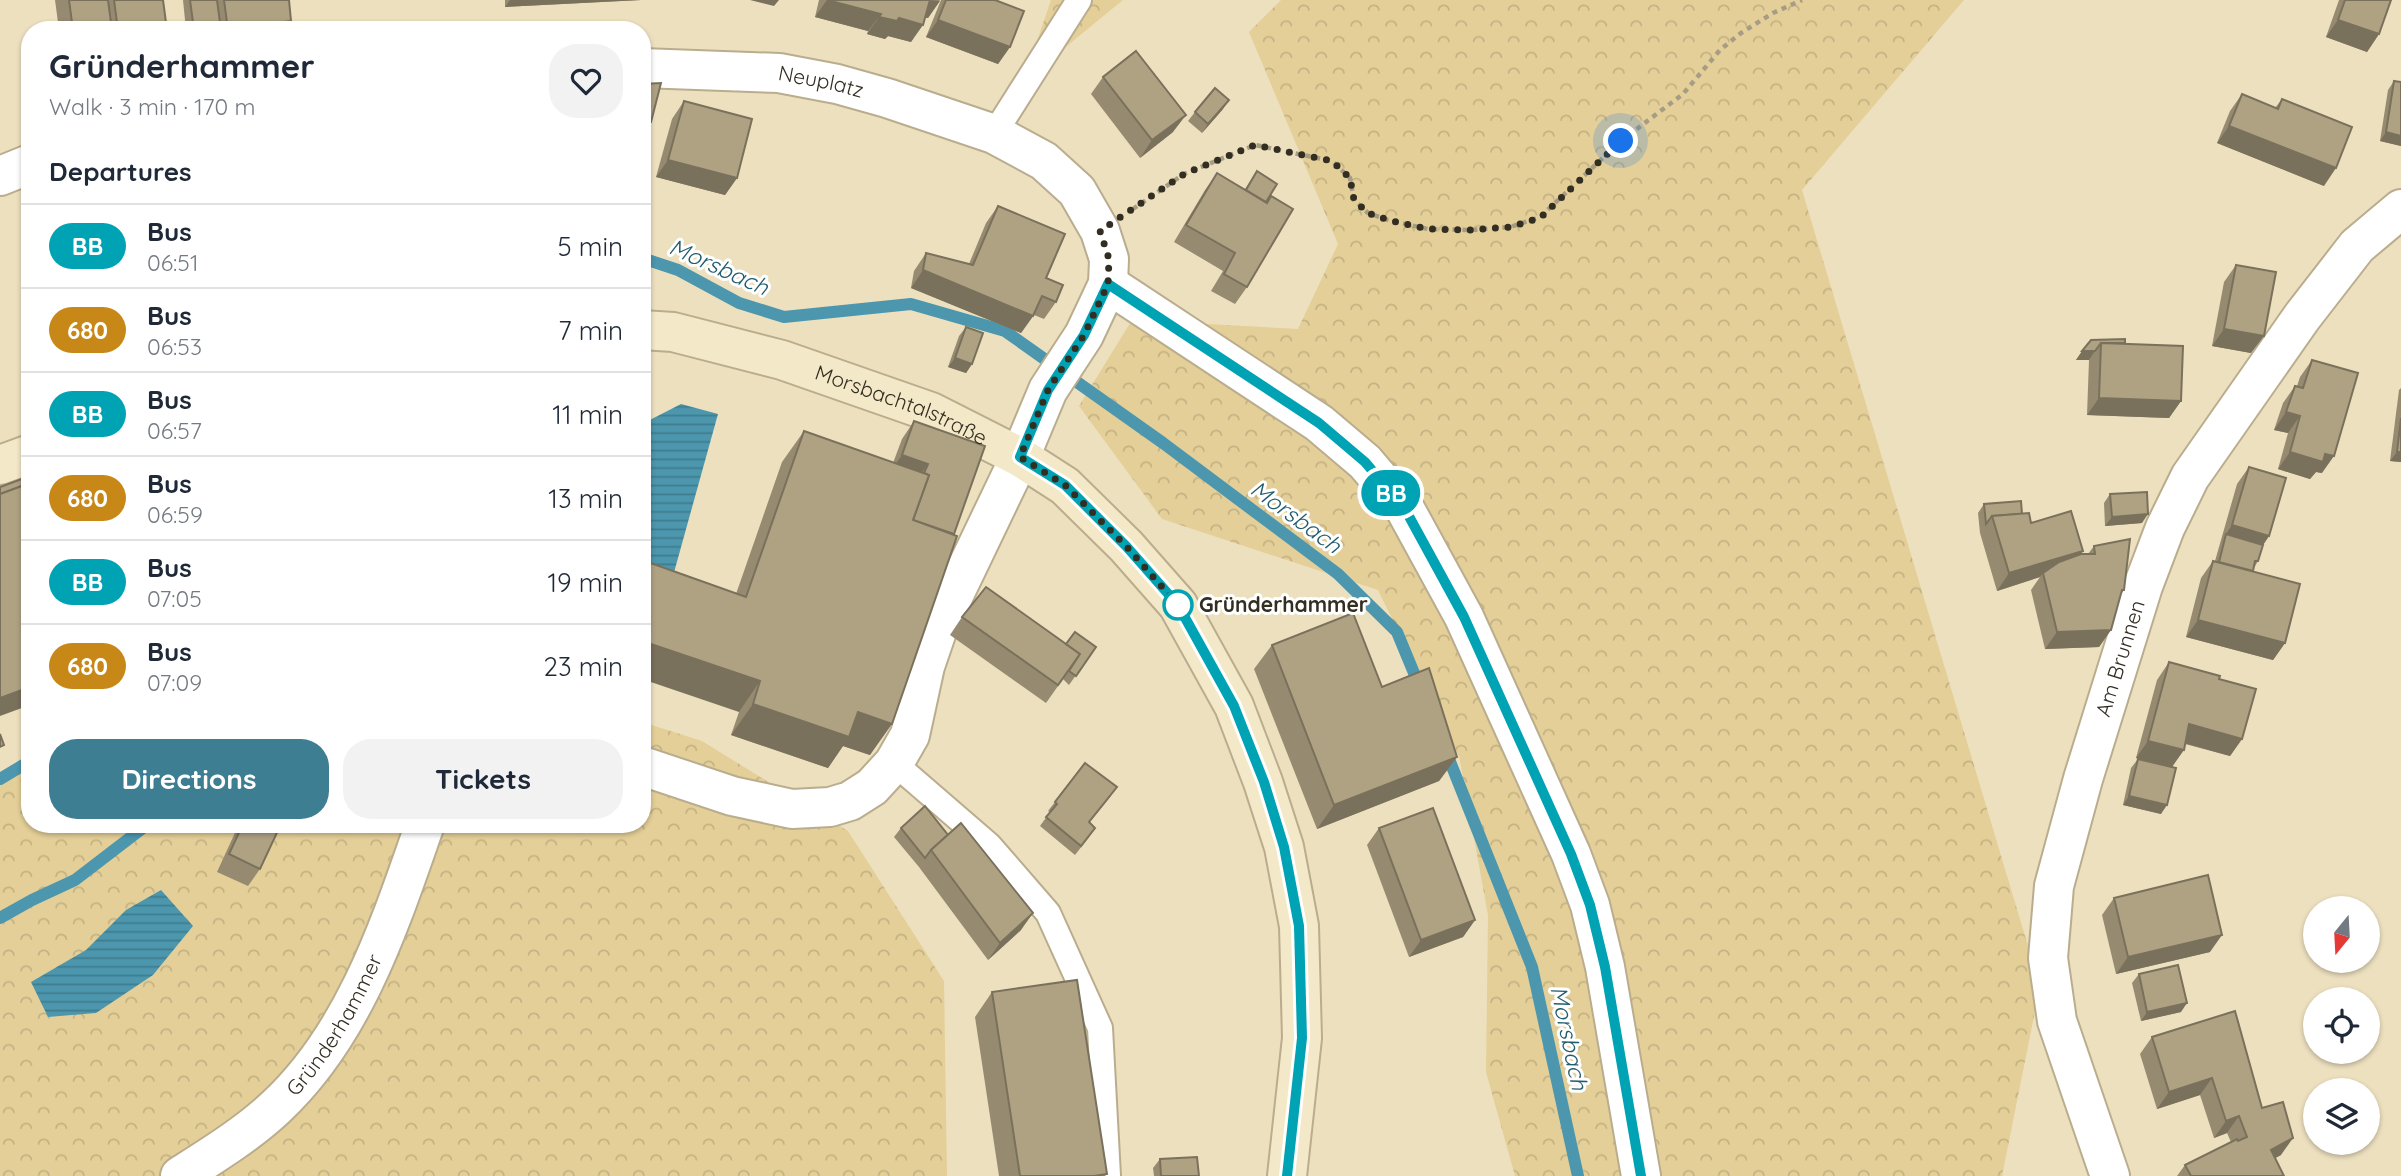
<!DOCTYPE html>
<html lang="en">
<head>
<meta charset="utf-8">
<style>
	:root { --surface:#fff; --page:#f2f2f3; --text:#1f2937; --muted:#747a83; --line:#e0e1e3; --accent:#3e7e92 }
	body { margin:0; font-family:Quicksand,sans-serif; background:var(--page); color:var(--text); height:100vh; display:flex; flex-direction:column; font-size:26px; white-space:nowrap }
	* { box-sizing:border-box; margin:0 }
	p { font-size:23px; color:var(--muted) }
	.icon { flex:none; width:38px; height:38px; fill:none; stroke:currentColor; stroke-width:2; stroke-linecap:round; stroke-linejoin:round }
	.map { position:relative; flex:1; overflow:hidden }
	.side { position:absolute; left:21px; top:21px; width:630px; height:812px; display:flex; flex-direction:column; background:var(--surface); border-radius:28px; box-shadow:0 2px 5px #0004 }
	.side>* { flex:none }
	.badge { padding:0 14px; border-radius:23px; font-size:24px; line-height:46px }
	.needle { width:46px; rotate:198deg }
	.fabs { position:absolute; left:2303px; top:896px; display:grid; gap:14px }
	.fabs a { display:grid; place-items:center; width:77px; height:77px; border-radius:50%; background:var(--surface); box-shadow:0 2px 5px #0004; font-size:35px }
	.you { position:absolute; width:35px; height:35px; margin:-18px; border:5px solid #fff; border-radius:50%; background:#1a73e8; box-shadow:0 0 0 10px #1a73e833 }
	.map>.badge { position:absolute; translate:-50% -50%; box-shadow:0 0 0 4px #fff }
	h2 { padding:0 28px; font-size:26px; line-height:63px }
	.round { display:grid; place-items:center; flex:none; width:74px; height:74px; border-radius:28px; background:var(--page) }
	.headline { display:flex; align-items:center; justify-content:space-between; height:119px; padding:0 28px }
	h1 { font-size:33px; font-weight:800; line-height:52px }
	.cta { display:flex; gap:14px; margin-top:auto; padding:14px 28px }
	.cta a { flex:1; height:80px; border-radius:28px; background:var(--accent); color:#fff; font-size:28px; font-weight:800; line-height:80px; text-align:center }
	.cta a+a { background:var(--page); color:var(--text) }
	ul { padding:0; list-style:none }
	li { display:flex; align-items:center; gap:21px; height:84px; padding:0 28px; border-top:2px solid var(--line) }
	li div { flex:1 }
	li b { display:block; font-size:26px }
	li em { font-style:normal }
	li .badge { min-width:77px; font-weight:700; text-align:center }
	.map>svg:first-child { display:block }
</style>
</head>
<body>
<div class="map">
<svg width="2401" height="1176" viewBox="0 0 2401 1176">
	<defs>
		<pattern id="forest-crowns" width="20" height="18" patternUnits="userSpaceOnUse" patternTransform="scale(1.75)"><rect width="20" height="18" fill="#e4cf98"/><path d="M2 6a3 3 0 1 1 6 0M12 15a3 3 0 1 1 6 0" fill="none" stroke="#c4b283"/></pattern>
		<pattern id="water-rules" width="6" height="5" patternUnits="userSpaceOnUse" patternTransform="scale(1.75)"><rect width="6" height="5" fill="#4c97ae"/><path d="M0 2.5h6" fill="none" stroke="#407c8d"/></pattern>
	</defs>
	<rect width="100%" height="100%" fill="#ede0bf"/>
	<g fill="url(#forest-crowns)">
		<path d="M1051 0H1123L1023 82Z"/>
		<path d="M1281 0H1964L1802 190 2040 986 2002 1176H1515L1486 1072 1488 915 1459 756 1378 590 1162 519 1079 406 1132 320 1298 329 1338 244 1249 32Z"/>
		<path d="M642 722 702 741 848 831 944 981 947 1176H0V778L30 761V824H642Z"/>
	</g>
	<g fill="url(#water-rules)">
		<path d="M681 404 718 414 668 594 642 585V424Z"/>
		<path d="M161 890 193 926 153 975 96 1013 48 1017 31 982 86 950 126 910Z"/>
	</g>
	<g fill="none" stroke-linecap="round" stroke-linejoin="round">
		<g stroke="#4c97ae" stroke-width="12">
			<path d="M642 258 678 270 739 303 784 317 911 304 1005 331 1163 443 1338 574 1397 632 1421 690"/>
			<path d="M1445 749 1532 967 1578 1176"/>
			<path d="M0 779 30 761"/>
			<path d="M0 918 32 900 75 880 148 824"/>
		</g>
		<g stroke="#baad8e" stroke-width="28">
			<g id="service">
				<path d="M994 134 1079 0"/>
				<path d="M894 763 989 845 1048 913 1100 1028 1108 1176"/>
			</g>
		</g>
		<g stroke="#baad8e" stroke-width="42">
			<g id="minor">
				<path id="s1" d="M642 68 779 73 837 84 887 98 994 134 1044 161 1077 191 1100 231 1109 259 1108 284 1084 335 1048 390 1020 457 938 628 925 666 910 735 894 763 872 787 850 801 830 807 792 809 732 796 642 766"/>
				<path d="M0 176 30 164"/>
				<path d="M1108 284 1319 423 1365 462 1405 509 1464 617 1571 854 1590 905 1605 967 1641 1176"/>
				<path id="s2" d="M180 1176C213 1155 247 1134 275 1108 355 1034 390 924 425 824"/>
				<path id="s3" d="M2110 1176 2057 1021 2048 958 2054 886 2083 779 2143 586 2165 528 2190 477 2302 317 2357 246 2401 209"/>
			</g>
		</g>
		<g stroke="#baad8e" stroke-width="42">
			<g id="secondary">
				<path id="s4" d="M642 330 673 332 782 360 931 412 1020 457 1065 486 1126 546 1178 605 1234 706 1263 782 1284 847 1299 926 1302 1038 1287 1176"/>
				<path d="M0 465 30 454"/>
			</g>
		</g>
		<path stroke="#a79d84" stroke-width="4.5" stroke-dasharray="5 5" stroke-linecap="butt" d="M1133 209 1184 174 1255 145 1332 161 1350 178 1354 200 1368 213 1388 220 1428 229 1471 230 1510 227 1540 217 1621 141 1683 94 1720 50 1741 33 1773 13 1802 0"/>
		<use href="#service" stroke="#fff" stroke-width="24"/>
		<use href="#minor" stroke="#fff" stroke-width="38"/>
		<use href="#secondary" stroke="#f3e8c8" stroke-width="38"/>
	</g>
	<g fill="#968b71">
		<path d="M55 0H163L167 30H59Z"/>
		<path d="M183 0H289L286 30H186Z"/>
		<path d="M505 0H641L505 7Z"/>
		<path d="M819 0H940L928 18H925L911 42 888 36 885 39 867 34 868 31 815 17Z"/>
		<path d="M941 0H995L1010 47 998 64 926 37Z"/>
		<path d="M2339 0H2391L2379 34 2367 52 2326 37Z"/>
		<path d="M1103 77 1173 132 1140 158 1091 94Z"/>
		<path d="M2394 81 2401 146 2380 141 2388 90Z"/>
		<path d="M2242 94 2275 108 2282 99 2324 186 2217 143 2230 111Z"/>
		<path d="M684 101 737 178 725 195 656 177 672 119Z"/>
		<path d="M1223 109 1202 133 1188 121 1195 112Z"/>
		<path d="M1257 171 1266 202 1247 287 1235 304 1211 291 1223 271 1174 242 1205 190 1217 173 1245 189Z"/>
		<path d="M998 206 1046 278 1056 302 1044 319 1034 315 1021 333 911 288 914 271 926 253 969 264 986 223Z"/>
		<path d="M2236 265 2251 353 2212 346 2224 282Z"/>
		<path d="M966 327 972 364 966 373 948 367 959 336Z"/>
		<path d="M2091 340 2125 343 2181 401 2169 418 2087 415 2089 360H2076Z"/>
		<path d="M2312 360 2322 473 2316 472 2310 479 2278 469 2288 433 2274 430 2283 403 2295 386H2297L2300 377Z"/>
		<path d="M2401 388V462L2390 461 2399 390Z"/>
		<path d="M914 421 985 446 870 755 843 746 828 768 731 735 739 712 736 594 782 462 804 431 893 463 902 439Z"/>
		<path d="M2249 467 2269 536 2263 545 2258 561 2254 568 2253 571 2285 643 2273 660 2186 637 2201 578 2213 561H2215L2237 484Z"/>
		<path d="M2110 494 2142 523 2105 526 2104 503Z"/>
		<path d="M1984 504 2022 514 2031 523 2080 554H2088L2094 546 2124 590 2120 596 2111 630 2099 647 2045 649 2031 590 2040 577 1997 591 1980 533 1978 513Z"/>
		<path d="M962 617 1066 644 1096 647 1069 685 1063 679 1046 703 950 635Z"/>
		<path d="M1272 645 1382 687 1457 757 1439 781 1317 829 1254 669Z"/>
		<path d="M2169 662 2219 679 2242 739 2230 756 2185 744 2172 767 2161 814 2123 805 2131 768 2138 759 2152 762 2136 758 2157 680Z"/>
		<path d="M1111 796 1089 823V837L1075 855 1040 826 1050 812 1048 811 1055 802Z"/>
		<path d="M925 806 1021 930 988 960 919 867 894 837 901 828Z"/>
		<path d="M239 824H281L260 869 248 886 217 872Z"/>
		<path d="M1379 828 1475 920 1463 937 1409 957 1367 845Z"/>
		<path d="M2114 898 2210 952 2116 974 2102 915Z"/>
		<path d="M2139 974 2181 1012 2141 1021 2132 983Z"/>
		<path d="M992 992 1107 1174 1105 1176H999L975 1017Z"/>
		<path d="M2152 1037 2262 1108 2281 1155 2275 1158 2284 1176H2177L2185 1165 2231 1142 2227 1133 2214 1138 2200 1095 2157 1109 2140 1054Z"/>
		<path d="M1160 1159 1199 1176H1154L1153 1168Z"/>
	</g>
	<g fill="#7a715c">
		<path d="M510 0H641L505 7Z"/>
		<path d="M750 0H779L774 6Z"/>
		<path d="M827 0 881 14 868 31 815 17Z"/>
		<path d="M929 0 940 1 928 18 918 16Z"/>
		<path d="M879 17 899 18 923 25 911 42 888 36 885 39 867 34Z"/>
		<path d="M938 20 1010 47 998 64 926 37Z"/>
		<path d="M2338 20 2379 34 2367 52 2326 37Z"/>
		<path d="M291 21 286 30H228Z"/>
		<path d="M1229 100 1223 109 1202 133 1208 124Z"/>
		<path d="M1186 115 1173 132 1140 158 1152 140Z"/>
		<path d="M642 122H651L642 134Z"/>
		<path d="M2229 126 2336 168 2324 186 2217 143Z"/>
		<path d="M2386 132 2401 136V146L2380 141Z"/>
		<path d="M668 160 737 178 725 195 656 177Z"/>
		<path d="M923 270 1033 316 1021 333 911 288Z"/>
		<path d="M2224 329 2264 336 2251 353 2212 346Z"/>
		<path d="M2082 351H2095L2089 360H2076Z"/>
		<path d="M955 358 972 364 966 373 948 367Z"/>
		<path d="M2099 398 2181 401 2169 418 2087 415Z"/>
		<path d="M2286 412 2300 416 2288 433 2274 430Z"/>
		<path d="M2290 452 2325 454 2334 456 2322 473 2316 472 2310 479 2278 469Z"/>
		<path d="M2397 452H2401V462L2390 461Z"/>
		<path d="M902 455 928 464 916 481 890 472Z"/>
		<path d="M2148 514 2142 523 2105 526 2112 517Z"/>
		<path d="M2232 525 2269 536 2257 554 2226 534Z"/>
		<path d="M2083 551 2071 568 2043 573 2040 577 1997 591 2009 573Z"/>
		<path d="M2198 620 2285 643 2273 660 2186 637Z"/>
		<path d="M2111 630 2099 647 2045 649 2057 632Z"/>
		<path d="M642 641 760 681 739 712 642 679Z"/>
		<path d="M30 687V705L0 716V698Z"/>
		<path d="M753 704 858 712 892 724 870 755 843 746 828 768 731 735Z"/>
		<path d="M2189 724 2242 739 2230 756 2177 741Z"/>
		<path d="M2148 741 2184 750 2172 767 2136 758Z"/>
		<path d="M1457 757 1439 781 1317 829 1334 805Z"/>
		<path d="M2129 796 2167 805 2161 814 2123 805Z"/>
		<path d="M1033 913 1021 930 988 960 1000 943Z"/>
		<path d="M1475 920 1463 937 1409 957 1421 940Z"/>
		<path d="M2222 935 2210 952 2116 974 2128 957Z"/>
		<path d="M2187 1003 2181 1012 2141 1021 2147 1012Z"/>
		<path d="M2212 1078 2200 1095 2157 1109 2169 1092Z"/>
		<path d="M2239 1116 2227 1133 2214 1138 2226 1121Z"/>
		<path d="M2293 1138 2281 1155 2259 1167 2271 1150Z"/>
	</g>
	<g fill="#afa283" stroke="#7a715c" stroke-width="2">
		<path d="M69 0H108L112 30H73Z"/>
		<path d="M114 0H163L167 30H118Z"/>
		<path d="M190 0H217L221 30H194Z"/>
		<path d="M224 0H289L291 21 228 30Z"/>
		<path d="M827 0H930L923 25 899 18 897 21 879 17 881 14Z"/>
		<path d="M946 0H995L1024 11 1010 47 938 20Z"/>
		<path d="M2345 0H2391L2379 34 2338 20Z"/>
		<path d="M1136 51 1186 115 1152 140 1103 77Z"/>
		<path d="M2394 81 2401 82V136L2386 132Z"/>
		<path d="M661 83 651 122H642V84Z"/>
		<path d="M1215 88 1229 100 1208 124 1195 112Z"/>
		<path d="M2242 94 2278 109 2282 99 2352 127 2336 168 2229 126Z"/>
		<path d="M684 101 752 119 737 178 668 160Z"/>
		<path d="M1257 171 1277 184 1266 202 1246 190Z"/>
		<path d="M1217 173 1267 203 1271 196 1293 209 1247 287 1224 274 1235 253 1186 225Z"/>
		<path d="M998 206 1065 234 1046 278 1063 285 1056 302 1042 296 1033 316 923 270 926 253 973 265Z"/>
		<path d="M2236 265 2276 272 2264 336 2224 329Z"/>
		<path d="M966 327 983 333 972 364 955 358Z"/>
		<path d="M2125 339V343H2101L2095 351H2082L2091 340Z"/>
		<path d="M2101 343 2183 346 2181 401 2099 398Z"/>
		<path d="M2312 360 2358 373 2334 456 2325 454 2323 462 2290 452 2300 416 2286 412 2295 386 2303 388Z"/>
		<path d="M2401 418V452H2397Z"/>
		<path d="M914 421 985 446 954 534 913 520 929 475 924 473 928 464 902 455Z"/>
		<path d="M804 431 929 475 913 520 957 536 892 724 858 712 849 737 753 704 760 681 642 641V560L746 597Z"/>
		<path d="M2249 467 2286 478 2269 536 2232 525Z"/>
		<path d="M30 476V483L0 494V487Z"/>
		<path d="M30 483V687L0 698V494Z"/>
		<path d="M2147 492 2148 514 2112 517 2110 494Z"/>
		<path d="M2021 501 2022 514 1992 516 1986 524 1984 504Z"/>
		<path d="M2071 511 2083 551 2009 573 1992 516 2029 513 2031 523Z"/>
		<path d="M2226 534 2263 545 2258 561H2255L2253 571 2219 562Z"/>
		<path d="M2130 539 2124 590H2122L2111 630 2057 632 2043 573 2059 562 2081 554H2095L2094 546Z"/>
		<path d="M2213 561 2300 584 2285 643 2198 620Z"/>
		<path d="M986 587 1080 654 1058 685 962 617Z"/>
		<path d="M1353 613 1382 687 1429 668 1457 757 1334 805 1272 645Z"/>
		<path d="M1075 632 1096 647 1076 676 1069 671 1080 654 1066 644Z"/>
		<path d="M2169 662 2220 676 2219 679 2256 689 2242 739 2189 724 2184 750 2148 741Z"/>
		<path d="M0 734 4 745 0 747Z"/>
		<path d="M2138 759 2176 768 2167 805 2129 796Z"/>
		<path d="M1085 763 1117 787 1089 822 1095 828 1081 846 1046 817 1057 804 1055 802Z"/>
		<path d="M925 806 948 835 931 850 925 858 901 828Z"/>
		<path d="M1433 808 1475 920 1421 940 1379 828Z"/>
		<path d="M961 823 1033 913 1000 943 931 850Z"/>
		<path d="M243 824H281L260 869 229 854Z"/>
		<path d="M2208 875 2222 935 2128 957 2114 898Z"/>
		<path d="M2178 965 2187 1003 2147 1012 2139 974Z"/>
		<path d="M1077 980 1107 1174 1094 1176H1020L992 992Z"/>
		<path d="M2235 1011 2262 1108 2283 1102 2293 1138 2271 1150 2284 1176H2191L2185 1165 2237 1139 2238 1141 2247 1137 2239 1116 2226 1121 2212 1078 2169 1092 2152 1037Z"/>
		<path d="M1197 1157 1199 1176H1161L1160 1159Z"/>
	</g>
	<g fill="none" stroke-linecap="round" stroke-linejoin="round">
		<g stroke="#fff" stroke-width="16">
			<path id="line" d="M1287 1176 1302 1038 1299 926 1284 847 1264 782 1234 706 1178 605 1126 546 1065 485 1020 457 1048 390 1084 335 1108 284 1319 423 1365 462 1405 509 1464 617 1571 854 1590 905 1605 967 1641 1176"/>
		</g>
		<use href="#line" stroke="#00a3b4" stroke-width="10"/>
		<path stroke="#332e22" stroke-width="7" stroke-dasharray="0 12.6" d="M1178 605 1126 546 1065 485 1020 457 1048 390 1084 335 1108 284 1109 259 1100 231 1184 174 1255 145 1332 161 1350 178 1354 200 1368 213 1388 220 1428 229 1471 230 1510 227 1540 218 1621 141"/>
	</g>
	<circle fill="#fff" stroke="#00a3b4" stroke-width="3.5" cx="1178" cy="605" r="14"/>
	<g text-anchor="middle" stroke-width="6" stroke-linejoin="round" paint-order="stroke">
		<g font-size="21" fill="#332e22" stroke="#fff">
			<text dy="7" stroke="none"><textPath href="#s1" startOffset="180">Neuplatz</textPath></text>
			<text dy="7" stroke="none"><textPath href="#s4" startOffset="271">Morsbachtalstraße</textPath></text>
			<text dy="7" stroke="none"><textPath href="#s3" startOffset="537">Am Brunnen</textPath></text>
			<text dy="7" stroke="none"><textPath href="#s2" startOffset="220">Gründerhammer</textPath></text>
		</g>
		<g font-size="21" font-weight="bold" fill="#332e22" stroke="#fff" text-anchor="start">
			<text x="1199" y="612">Gründerhammer</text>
		</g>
		<g font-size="23" font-style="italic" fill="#215d6f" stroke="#fff">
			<text transform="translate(719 267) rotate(24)" y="8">Morsbach</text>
			<text transform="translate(1296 517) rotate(36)" y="8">Morsbach</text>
			<text transform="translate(1569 1038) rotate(78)" y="8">Morsbach</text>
		</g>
	</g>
</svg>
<div class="fabs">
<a><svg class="needle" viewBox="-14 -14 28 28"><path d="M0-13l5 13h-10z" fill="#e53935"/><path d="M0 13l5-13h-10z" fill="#747a83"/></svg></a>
<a><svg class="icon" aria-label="locate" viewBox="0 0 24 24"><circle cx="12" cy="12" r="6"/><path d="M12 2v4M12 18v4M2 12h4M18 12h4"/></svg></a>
<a><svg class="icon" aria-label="layers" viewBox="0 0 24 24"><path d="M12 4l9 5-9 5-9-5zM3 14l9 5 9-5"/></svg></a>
</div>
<div class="you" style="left:1621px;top:141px"></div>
<b class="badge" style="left:1391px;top:493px;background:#00a3b4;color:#fff">BB</b>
<section class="side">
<div class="headline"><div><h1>Gründerhammer</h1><p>Walk · 3 min · 170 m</p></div><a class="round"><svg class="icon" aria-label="heart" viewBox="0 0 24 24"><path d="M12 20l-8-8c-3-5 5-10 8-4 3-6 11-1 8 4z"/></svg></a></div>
<h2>Departures</h2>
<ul>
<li><span class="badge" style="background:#00a3b4;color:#fff">BB</span><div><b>Bus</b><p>06:51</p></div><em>5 min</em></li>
<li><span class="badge" style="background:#c88817;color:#fff">680</span><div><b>Bus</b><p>06:53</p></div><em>7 min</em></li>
<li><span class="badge" style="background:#00a3b4;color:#fff">BB</span><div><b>Bus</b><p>06:57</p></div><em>11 min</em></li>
<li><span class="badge" style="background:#c88817;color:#fff">680</span><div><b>Bus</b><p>06:59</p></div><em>13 min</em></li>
<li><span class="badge" style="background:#00a3b4;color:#fff">BB</span><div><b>Bus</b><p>07:05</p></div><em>19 min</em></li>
<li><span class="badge" style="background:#c88817;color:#fff">680</span><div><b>Bus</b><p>07:09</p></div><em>23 min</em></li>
</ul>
<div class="cta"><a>Directions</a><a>Tickets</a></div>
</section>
</div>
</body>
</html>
